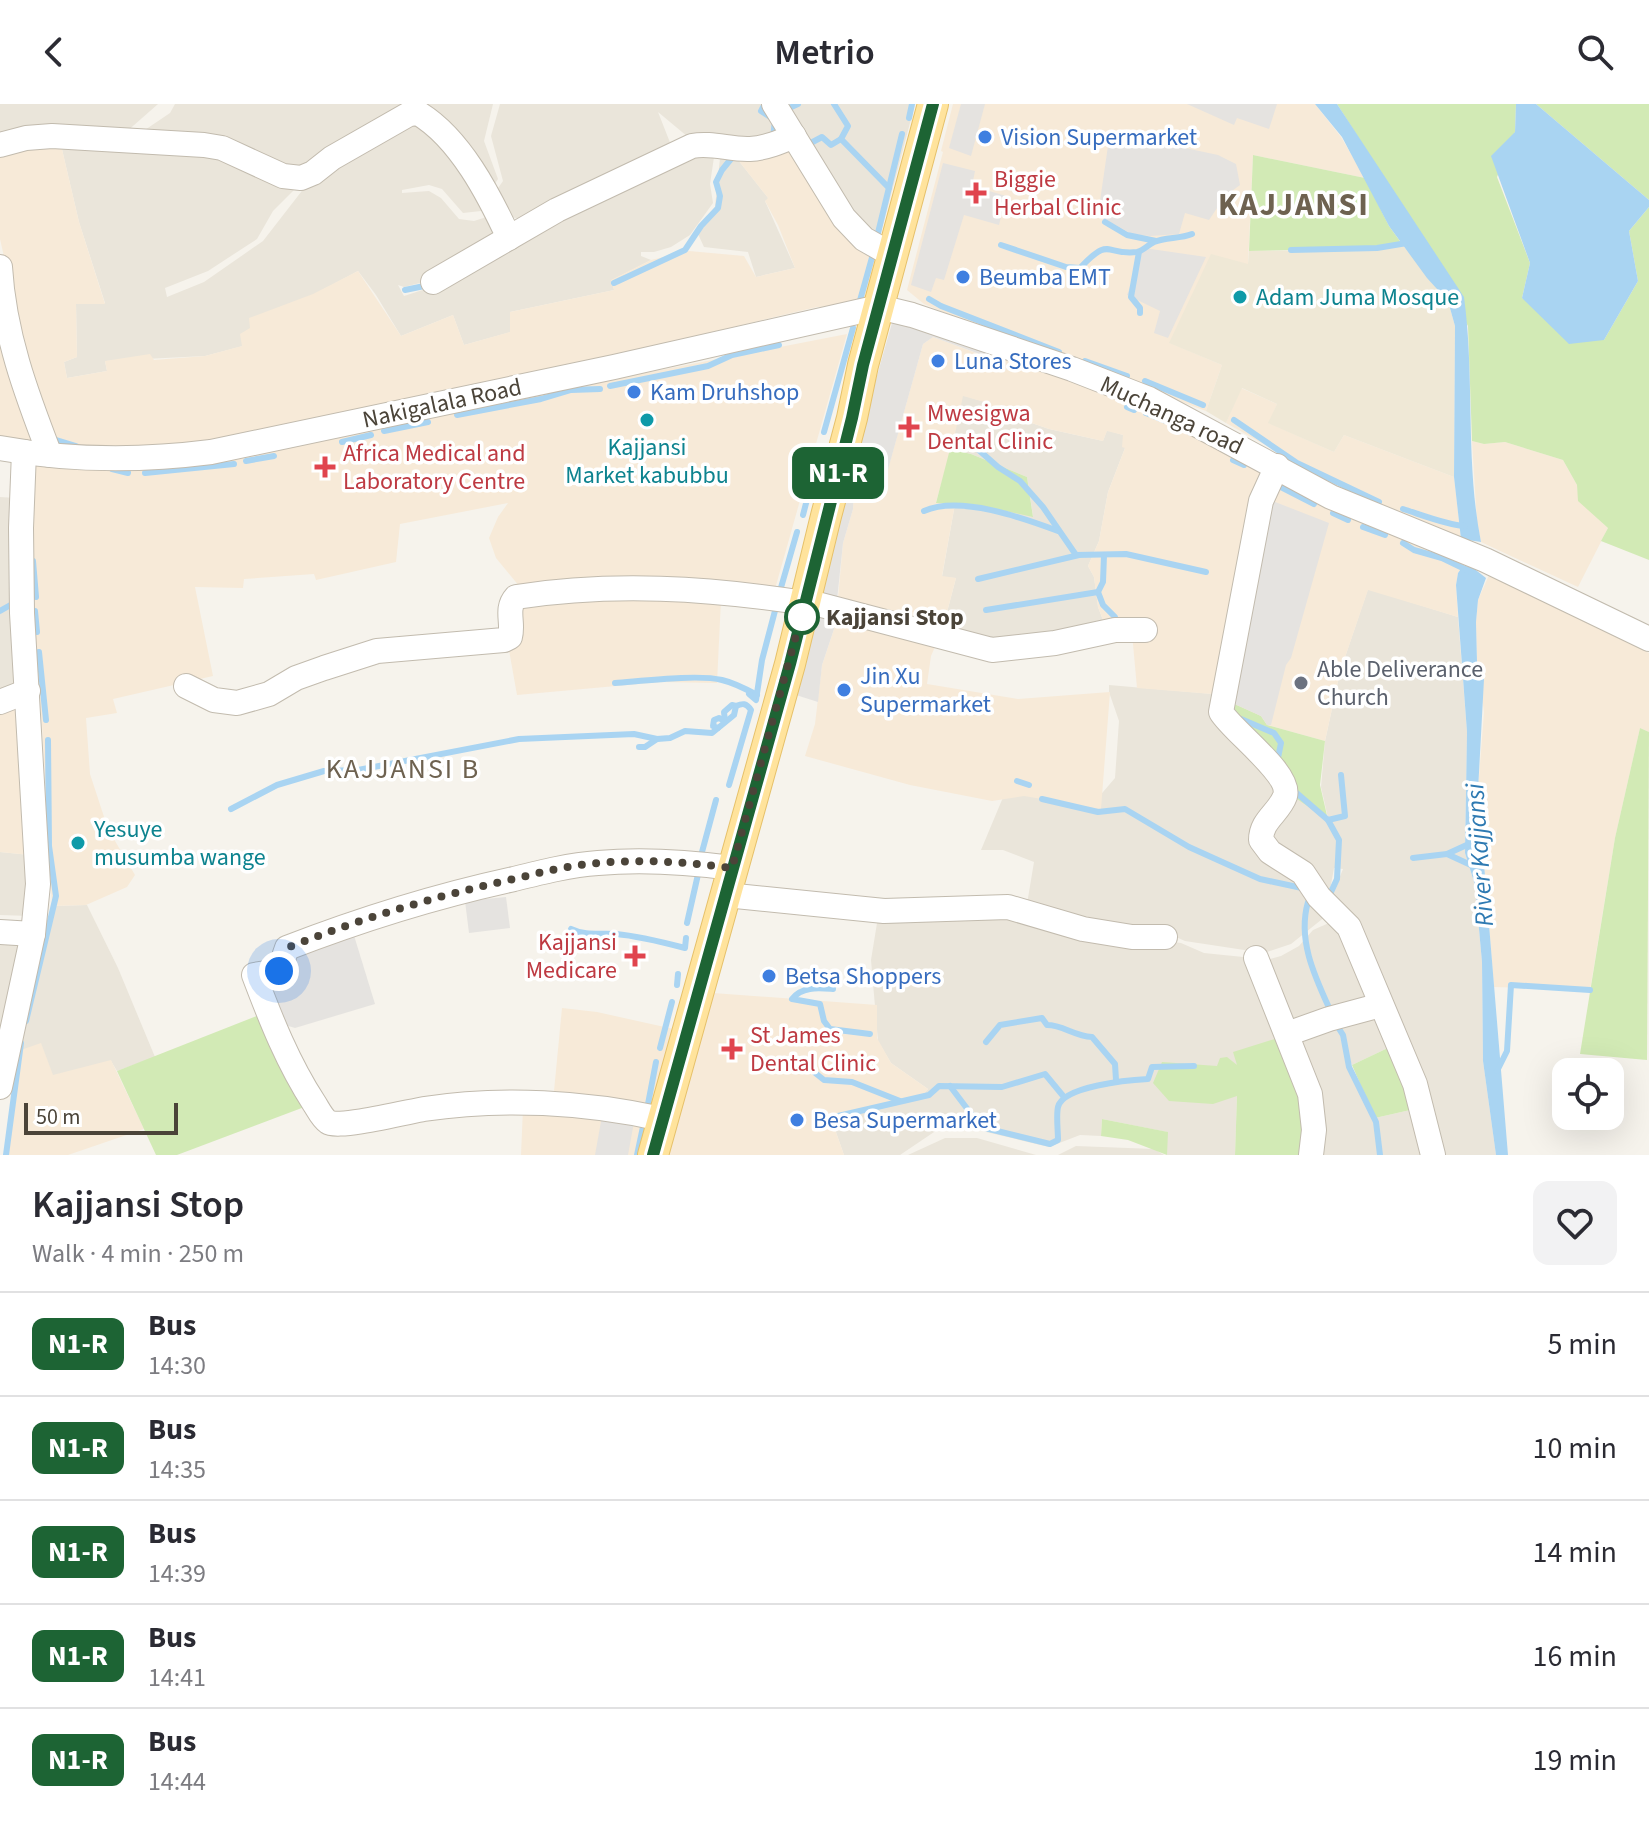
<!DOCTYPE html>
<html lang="en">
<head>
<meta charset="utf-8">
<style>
	:root { --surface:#fff; --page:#f2f2f3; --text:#2b2b33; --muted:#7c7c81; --line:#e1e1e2 }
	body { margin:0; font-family:"Source Sans 3",sans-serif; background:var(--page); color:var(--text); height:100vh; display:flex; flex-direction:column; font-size:30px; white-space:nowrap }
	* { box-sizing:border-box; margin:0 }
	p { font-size:26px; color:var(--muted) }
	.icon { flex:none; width:44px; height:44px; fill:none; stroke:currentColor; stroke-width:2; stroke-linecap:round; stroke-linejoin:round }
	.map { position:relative; height:1051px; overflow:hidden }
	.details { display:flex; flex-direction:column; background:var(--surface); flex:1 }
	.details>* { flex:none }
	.badge { padding:0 16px; border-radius:12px; font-size:28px; line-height:52px }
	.controls { position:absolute; left:1552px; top:954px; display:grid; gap:16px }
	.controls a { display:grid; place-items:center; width:72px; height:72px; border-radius:16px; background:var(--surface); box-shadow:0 8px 32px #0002; font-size:40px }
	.scale { position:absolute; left:24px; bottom:20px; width:154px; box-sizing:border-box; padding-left:8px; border:4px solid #4b4439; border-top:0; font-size:22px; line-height:28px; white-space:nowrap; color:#4b4439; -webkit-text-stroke:6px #fff; paint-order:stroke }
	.you { position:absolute; width:40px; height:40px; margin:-20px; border:6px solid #fff; border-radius:50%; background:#1a73e8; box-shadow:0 0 0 12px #1a73e833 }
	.map>.badge { position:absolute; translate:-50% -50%; box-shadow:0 0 0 4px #fff }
	.round { display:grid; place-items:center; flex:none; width:84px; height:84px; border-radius:16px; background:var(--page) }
	.overview { display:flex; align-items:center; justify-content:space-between; height:136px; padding:0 32px }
	h1 { font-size:38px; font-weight:600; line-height:60px }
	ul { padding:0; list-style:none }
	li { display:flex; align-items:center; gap:24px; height:104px; padding:0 32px; border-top:2px solid var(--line) }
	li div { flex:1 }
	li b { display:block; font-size:30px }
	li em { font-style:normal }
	li .badge { min-width:88px; font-weight:700; text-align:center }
	header { display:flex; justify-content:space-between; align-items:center; height:104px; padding:0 32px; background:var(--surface); font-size:36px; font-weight:600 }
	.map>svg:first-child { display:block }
</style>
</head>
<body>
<header><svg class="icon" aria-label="back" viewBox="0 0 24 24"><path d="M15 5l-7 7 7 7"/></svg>Metrio<svg class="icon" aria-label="search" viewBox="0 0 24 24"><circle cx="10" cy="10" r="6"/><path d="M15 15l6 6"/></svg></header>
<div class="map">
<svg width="1649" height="1051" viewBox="0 0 1649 1051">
	<rect width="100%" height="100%" fill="#f6f3ec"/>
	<g fill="#eae5da">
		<path d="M0 0H158L125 29 0 42Z"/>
		<path d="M175 0H414L305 73 133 34 170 9Z"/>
		<path d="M421 0H493L484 37 498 75 492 84Z"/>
		<path d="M500 0H769L784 28 759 42 688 33 658 8 671 41 525 118 502 109 496 87 503 77 491 32Z"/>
		<path d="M801 0H915L879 136 852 128 783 7Z"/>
		<path d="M422 19 461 50 490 106 463 109 442 85 429 81 402 86V89L429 87 441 94 459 115 474 117 496 110 516 122 428 177 404 183 398 181 404 192 441 180 470 162 704 46 714 53 710 80 713 99 690 131 671 143 654 148H641V152L651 156 612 176 614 186 510 208 511 228 464 241 453 211 401 232 376 191 358 167 251 224 243 242 205 252 105 257 107 267 67 274 64 258 77 253 76 200 105 199 79 118 61 41 214 48 299 81 273 107 257 135 208 167 165 184 167 193 204 178 263 137 308 79 374 30Z"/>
		<path d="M735 52 769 95 765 97 795 164 756 173 748 148 704 143 698 130 715 103 720 54Z"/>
		<path d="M962 291 988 299 989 311 1023 316 1049 325 1103 337 1107 326 1123 331 1125 344 1108 388 1099 437 1088 462 1094 473 1098 503 1106 524 1063 540 941 531 956 474 942 473 955 400 978 401 1033 412 1027 373 971 350 950 345Z"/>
		<path d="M0 393 16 394 21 584 0 591Z"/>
		<path d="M1368 485 1458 513 1467 628 1465 749 1475 781 1482 858 1483 957 1496 1051H1436L1327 793 1336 782 1343 765 1334 764 1330 786 1320 789 1265 738 1288 689 1328 714 1321 683 1325 637 1340 568Z"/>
		<path d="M1109 581 1213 590 1283 685 1256 729 1286 758 1326 812 1291 840 1264 849 1185 837 1167 829 1026 806 1034 758 1003 746H981L1009 679 1097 695 1115 674 1119 617 1109 588Z"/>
		<path d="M0 748 30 751V812L0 811Z"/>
		<path d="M87 801 118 864 155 953 117 967 111 957 52 972 18 947 52 802Z"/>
		<path d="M992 812 1181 839 1204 849 1253 854 1281 933 1238 962 1235 1051H1167V1028L1102 1015 1101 1032 1080 1031 1049 1043 965 1023 943 1022 900 1051H844L831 1014 921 993 928 985 891 959 878 937 871 856 878 813Z"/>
		<path d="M1338 815 1392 942 1352 961 1340 932 1349 963 1375 1014 1419 1004 1429 1051H1315L1263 857 1281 852 1299 842 1313 826Z"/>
		<path d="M0 833 27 838 0 929Z"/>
		<path d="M945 1034H977L1036 1051H908Z"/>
		<path d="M1076 1042 1154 1045 1164 1051H1058Z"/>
	</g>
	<g fill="#f7ead8">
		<path d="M953 0H1315L1341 33 1365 74 1253 51 1248 160 1170 239 1222 261 1206 307 969 219 924 200 907 186 943 48 941 47Z"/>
		<path d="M789 38 878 149 862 201 817 203 620 250 164 346 119 350 46 338 0 135V52L17 45 61 41 79 118 105 200H76L77 253 64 258 67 274 107 267 105 257 150 250 154 256 205 252 242 242 240 230 250 224 249 214 313 190 358 167 401 232 453 211 464 241 510 228V208L614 186 611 176 651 156 689 147 744 152 756 173 795 164 778 121 765 97 768 94 735 52Z"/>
		<path d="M0 204 33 339 0 333Z"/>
		<path d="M847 230 775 485 524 488 496 454 489 434 498 413 508 399 400 420 396 458 316 476 314 470 244 475 243 484 195 483 213 572 113 595 117 609 86 614 90 670 108 725 135 771 127 783 86 801 52 802 42 620 29 490 33 358 114 361 448 307Z"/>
		<path d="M933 233 987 253V246L1107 286 1334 403 1463 462 1458 469 1456 481 1458 513 1368 486 1340 568 1325 637 1267 621 1212 590 1137 584 1132 529 1106 524 1098 503 1094 473 1088 462 1099 437 1108 388 1125 344 1122 343 1123 331 1107 327 1103 337 1049 325 1023 316 999 312 1000 306 998 312 988 311V299L963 292 953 339 936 398 955 400 942 472 956 474 941 531 837 505 843 439 853 405 854 379 882 386 923 240Z"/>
		<path d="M1241 284 1277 300 1269 319 1334 348 1344 331 1454 373 1461 435 1366 397 1226 319Z"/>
		<path d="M1472 337 1484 340 1505 338 1563 356 1577 381 1579 397 1608 424 1578 483 1481 438 1477 418Z"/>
		<path d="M1489 471 1649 549V628L1640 624 1615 734 1590 886 1494 883 1478 686 1484 608 1477 558 1476 518 1478 496Z"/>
		<path d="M598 493 721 496 717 579 660 578 517 591 509 546 514 514 524 503Z"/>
		<path d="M836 508 938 536 931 552 927 580 1018 595 1110 588 1101 705 1024 692 992 697 910 681 805 652 815 620 822 561 834 525Z"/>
		<path d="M22 595 30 751 0 748V604Z"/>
		<path d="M713 889 877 901V934L891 959 928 985 921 993 831 1014 844 1051H669Z"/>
		<path d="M562 904 597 908 678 926 657 1004 554 987Z"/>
		<path d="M41 939 53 971 111 956 144 1025 68 1051H6L18 947Z"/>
		<path d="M523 1004 653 1016 644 1051H521Z"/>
	</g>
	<path fill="#efe8d6" d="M1402 140 1448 197 1455 222 1454 373 1344 331 1334 348 1268 319 1277 300 1242 284 1226 319 1206 307 1222 261 1169 239 1211 150 1248 160 1249 147 1338 146Z"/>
	<g fill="#d2eab5">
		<path d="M1337 0H1516L1515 28 1497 73 1530 159 1522 194 1604 236 1638 177 1629 127 1649 103V456L1601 437 1608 424 1578 397 1577 381 1563 356 1505 338 1484 340 1472 337 1468 222 1390 83Z"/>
		<path d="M1536 0H1649V96Z"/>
		<path d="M1253 51 1365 74 1389 122 1402 140 1377 144 1249 147Z"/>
		<path d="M950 345 971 350 1027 373 1033 413 978 401 936 399Z"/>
		<path d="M1230 598 1261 612 1267 621 1325 637 1320 681 1328 716 1288 689 1232 618Z"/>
		<path d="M1640 624 1649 628 1647 956 1580 950 1615 734Z"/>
		<path d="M267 908 315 999 177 1051H156L117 967Z"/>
		<path d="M1281 933 1294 961 1307 1051H1235L1237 992 1213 1000 1169 997 1153 979 1162 958 1217 962 1220 954 1227 953 1237 961 1233 948Z"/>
		<path d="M1392 942 1419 1004 1375 1014 1352 961Z"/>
		<path d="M1102 1015 1168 1028 1167 1051 1128 1036 1101 1032Z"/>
	</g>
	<g fill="#e5e3e0">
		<path d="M961 0H985L971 52 949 44Z"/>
		<path d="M1187 0H1277L1269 25 1237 14 1234 21Z"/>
		<path d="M1110 28 1218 51 1236 60 1240 81 1225 92 1209 116 1185 109 1179 130 1150 132 1132 130 1098 111Z"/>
		<path d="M943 59 975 67 972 82 1006 92 999 121 964 111 944 176 936 174 931 188 911 181Z"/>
		<path d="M1144 144 1206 153 1168 234 1154 229 1160 207 1127 191Z"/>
		<path d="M894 212 987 246 988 253 933 233 923 240 882 387 854 380 853 405 843 439 834 525 822 561 818 598 796 591 867 307Z"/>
		<path d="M1265 394 1329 419 1291 554 1286 561 1271 621H1267L1261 612 1230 598Z"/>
		<path d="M506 793 510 824 469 829 465 797Z"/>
		<path d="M352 825 375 900 295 924 285 921 263 860 264 853Z"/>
		<path d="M602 1012 634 1018 628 1051H595Z"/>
	</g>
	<g fill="#a9d4f2">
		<path d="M1315 0H1337L1464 193C1475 274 1465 357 1481 438L1461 435 1454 373 1455 222 1448 197 1427 174 1389 122 1342 33Z"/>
		<path d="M1516 0H1536L1649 96V103L1629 127 1638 177 1604 236 1569 240 1522 194 1530 159 1491 52 1515 28Z"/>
		<path d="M1463 462 1472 463 1486 474 1478 496 1476 518 1477 558 1484 575 1478 687 1508 1051H1496L1483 957 1482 858 1475 781 1465 749 1467 628 1456 481 1458 469Z"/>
	</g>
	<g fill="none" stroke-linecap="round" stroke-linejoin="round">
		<g stroke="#a9d4f2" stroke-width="6">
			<path d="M763 3 761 7 775 16 773 34"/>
			<path d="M787 5 798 0"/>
			<path d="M909 14 912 0"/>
			<path d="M841 35 889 84"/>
			<path d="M807 41 822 33 831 41 841 35 848 22 834 0"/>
			<path d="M1105 118 1127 131 1156 137"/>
			<path d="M877 133 902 30"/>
			<path d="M1001 141 1066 163 1080 164C1111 131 1105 152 1137 148 1143 147 1148 141 1154 138 1166 133 1180 135 1192 130"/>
			<path d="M1291 146 1377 144 1407 139"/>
			<path d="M1139 148 1131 193 1140 204V209"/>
			<path d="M614 179 685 146 701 122 718 104 720 92 716 78 722 66 735 50"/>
			<path d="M405 186 429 181"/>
			<path d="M929 195 941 202 1059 248"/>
			<path d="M859 200 873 150"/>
			<path d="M1085 257 1127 272"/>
			<path d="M1145 277 1203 301"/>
			<path d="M610 282 708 262 732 251 779 241"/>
			<path d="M1127 303 1134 306"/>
			<path d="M1146 309 1166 317"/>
			<path d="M457 311 541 295 571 286 600 285"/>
			<path d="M1234 316 1297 359 1379 398"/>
			<path d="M384 327 428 318"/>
			<path d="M824 328 853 224"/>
			<path d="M53 335 76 342"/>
			<path d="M342 338 371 331"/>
			<path d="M973 341 998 363 1020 377 1043 403 1076 451 1126 450 1206 468"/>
			<path d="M1233 356 1244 361"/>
			<path d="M246 357 274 352"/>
			<path d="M112 365 128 369"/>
			<path d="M145 369 234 360"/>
			<path d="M1275 380 1314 400"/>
			<path d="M1403 405C1422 411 1447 421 1465 422"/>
			<path d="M924 407C960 391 1023 414 1058 427"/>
			<path d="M1333 409 1348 416"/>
			<path d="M803 411 819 349"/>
			<path d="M1363 423 1385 431"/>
			<path d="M1403 439 1414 446 1442 454 1469 467"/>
			<path d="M33 457 36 493"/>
			<path d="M978 475 1079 451"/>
			<path d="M780 487 797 428"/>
			<path d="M1098 488 1103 501 1115 513V520"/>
			<path d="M986 506 1098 488 1103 478 1104 451"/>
			<path d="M0 507 14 499"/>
			<path d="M35 507 37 528"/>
			<path d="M39 548 46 616"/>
			<path d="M615 579C642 577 698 570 722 576 735 579 746 585 757 591"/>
			<path d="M749 590 756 596 762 556 776 503"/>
			<path d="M1241 615 1274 629 1281 639 1277 659"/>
			<path d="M725 617 724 608 732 601 736 602"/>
			<path d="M718 624 713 622 714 616 719 614 725 617"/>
			<path d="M639 643H645L657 635 670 634 685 627 712 629 734 611 736 602C743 599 746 599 751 606L729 681"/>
			<path d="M1017 677 1029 681"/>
			<path d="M1292 685 1328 716 1339 736 1337 775 1331 788 1327 790"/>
			<path d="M1042 695 1098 708 1125 705 1189 743 1220 757 1260 775 1302 784"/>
			<path d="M231 705 277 681 324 667 358 666 519 635 634 630 657 635"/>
			<path d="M1328 716 1345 712 1341 671"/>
			<path d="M702 748 716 696"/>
			<path d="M1447 750 1473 762"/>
			<path d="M1413 754 1447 750 1471 739"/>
			<path d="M1313 796 1308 798C1297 836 1315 873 1331 908"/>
			<path d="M687 819 699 766"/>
			<path d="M571 825C585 832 600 829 616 830 639 832 662 838 685 844L686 834"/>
			<path d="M677 881 678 870"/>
			<path d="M833 885C819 884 802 882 792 895L820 900 824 917 830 925 870 930"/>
			<path d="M26 917 56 792 49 742 48 636"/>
			<path d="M1336 920 1343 931 1349 963 1376 1018 1380 1051"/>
			<path d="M986 938 1000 921 1042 914 1047 921C1063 921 1074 932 1092 933L1115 960 1116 976"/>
			<path d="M660 944 672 898"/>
			<path d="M1497 967 1507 947 1511 881 1590 886"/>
			<path d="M814 968 824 976 852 978 900 997"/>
			<path d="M950 982 981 1023 1050 1040 1058 1036C1058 1026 1056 1012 1058 1003 1063 982 1129 976 1148 975L1152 963 1194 962"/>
			<path d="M648 1000 656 958"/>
			<path d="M838 1012 929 991 939 982 1002 983 1045 970 1064 993"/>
			<path d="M6 1051 21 939"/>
			<path d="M637 1051 644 1018"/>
		</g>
		<g stroke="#c2bbae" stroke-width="26">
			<g id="minor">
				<path d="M774 0 844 114 864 135 894 152"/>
				<path d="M0 41 26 34 52 32 204 41 222 44 283 72 301 74 313 69 332 54 409 10 418 9C460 34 489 91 509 134"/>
				<path d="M0 163C4 230 26 289 50 351"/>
				<path d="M433 178 557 106 692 42C712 38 730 46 750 45 766 44 780 38 794 32"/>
				<path d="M0 344C71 357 140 357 211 348L614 263 879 203 912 211 1072 265 1149 295 1331 393 1485 456 1649 535"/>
				<path d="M1277 362 1261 397 1221 608C1232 627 1292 670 1285 692 1279 709 1261 716 1261 736L1270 748 1303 769 1319 793 1349 823 1415 980 1433 1051"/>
				<path d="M806 497 992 546 1055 539 1115 526H1145"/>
				<path d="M186 582 214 596 237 599 269 590 296 574 324 564 377 547 504 536 510 533C514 519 505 505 516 493 613 478 708 484 805 499"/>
				<path d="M0 598 28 587"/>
				<path d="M726 791 884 807 1008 803 1083 825 1132 833H1165"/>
				<path d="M0 828 33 830"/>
				<path d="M1256 854 1310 990 1314 1026 1311 1051"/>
				<path d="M1287 930 1329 915 1381 901"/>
				<path d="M0 983 33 830 38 780 22 509 21 424 24 348"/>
				<path d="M662 1015C586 998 501 993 424 1005 407 1008 338 1025 328 1018 322 1014 318 1005 314 999 288 959 271 916 254 871L279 867 287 844C362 815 436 792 514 775 542 768 570 761 598 759 643 755 687 758 732 764"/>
			</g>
		</g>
		<g stroke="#e6c16a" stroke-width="32">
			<path id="major" d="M653 1051 790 560 826 412 852 314 863 261 933 0"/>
		</g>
		<use href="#minor" stroke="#fff" stroke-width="24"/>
		<use href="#major" stroke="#ffe39c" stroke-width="30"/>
	</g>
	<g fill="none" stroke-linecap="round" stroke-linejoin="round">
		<g stroke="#fff" stroke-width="18">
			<path id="line" d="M653 1051 790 560 852 314 863 261 933 0"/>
		</g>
		<use href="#line" stroke="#1d6434" stroke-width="12"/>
		<path stroke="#4b4439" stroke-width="8" stroke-dasharray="0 14.4" d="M279 867 287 844C362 814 436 792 514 775 542 768 570 761 598 759 643 755 687 758 732 764L805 499 802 513"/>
	</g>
	<g fill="#3f7fe0" stroke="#fff" stroke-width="3">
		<circle cx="985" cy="33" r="8"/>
		<circle cx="963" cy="173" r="8"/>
		<circle cx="938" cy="257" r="8"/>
		<circle cx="634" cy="288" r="8"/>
		<circle cx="844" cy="586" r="8"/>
		<circle cx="769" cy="872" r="8"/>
		<circle cx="797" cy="1016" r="8"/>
	</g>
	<g fill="#e0444e" stroke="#fff" stroke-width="3">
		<path d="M972 77h8v8h8v8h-8v8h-8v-8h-8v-8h8z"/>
		<path d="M905 311h8v8h8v8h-8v8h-8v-8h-8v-8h8z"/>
		<path d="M321 351h8v8h8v8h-8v8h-8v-8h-8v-8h8z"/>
		<path d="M631 840h8v8h8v8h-8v8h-8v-8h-8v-8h8z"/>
		<path d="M728 933h8v8h8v8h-8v8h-8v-8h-8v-8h8z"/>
	</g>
	<g fill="#0f9aa8" stroke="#fff" stroke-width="3">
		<circle cx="1240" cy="193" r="8"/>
		<circle cx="647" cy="316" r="8"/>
		<circle cx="78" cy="739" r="8"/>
	</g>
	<circle fill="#fff" stroke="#1d6434" stroke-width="4" cx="802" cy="513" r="16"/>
	<circle fill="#6b7280" stroke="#fff" stroke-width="3" cx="1301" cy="579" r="8"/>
	<g text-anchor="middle" stroke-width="7" stroke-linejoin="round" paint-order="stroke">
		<g font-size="24" fill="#366cbe" stroke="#fff" text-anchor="start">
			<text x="1001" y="41">Vision Supermarket</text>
			<text x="979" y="181">Beumba EMT</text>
			<text x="954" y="265">Luna Stores</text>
			<text x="650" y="296">Kam Druhshop</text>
			<text x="860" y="580">Jin Xu<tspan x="860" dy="28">Supermarket</tspan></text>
			<text x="785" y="880">Betsa Shoppers</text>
			<text x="813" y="1024">Besa Supermarket</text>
		</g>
		<g font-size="24" fill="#be3a42" stroke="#fff" text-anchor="start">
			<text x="994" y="83">Biggie<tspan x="994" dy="28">Herbal Clinic</tspan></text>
			<text x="927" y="317">Mwesigwa<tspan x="927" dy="28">Dental Clinic</tspan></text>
			<text x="343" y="357">Africa Medical and<tspan x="343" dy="28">Laboratory Centre</tspan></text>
			<text x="617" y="846" text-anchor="end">Kajjansi<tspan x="617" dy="28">Medicare</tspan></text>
			<text x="750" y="939">St James<tspan x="750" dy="28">Dental Clinic</tspan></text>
		</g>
		<g font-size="24" fill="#0d838f" stroke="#fff" text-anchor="start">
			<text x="1256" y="201">Adam Juma Mosque</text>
			<text x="647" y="351" text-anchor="middle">Kajjansi<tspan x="647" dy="28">Market kabubbu</tspan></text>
			<text x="94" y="733">Yesuye<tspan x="94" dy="28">musumba wange</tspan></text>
		</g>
		<g font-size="24" fill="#4b4439" stroke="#fff">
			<text transform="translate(442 299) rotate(-12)" y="8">Nakigalala Road</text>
			<text transform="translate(1172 311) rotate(25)" y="8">Muchanga road</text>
		</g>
		<g font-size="24" font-weight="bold" fill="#4b4439" stroke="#fff" text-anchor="start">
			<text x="826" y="521">Kajjansi Stop</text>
		</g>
		<g font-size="24" fill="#5b616d" stroke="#fff" text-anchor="start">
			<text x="1317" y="573">Able Deliverance<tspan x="1317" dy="28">Church</tspan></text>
		</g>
		<g font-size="26" font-style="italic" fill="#2e7ab2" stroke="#fff">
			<text transform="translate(1479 751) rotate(-94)" y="9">River Kajjansi</text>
		</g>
		<g font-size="28" letter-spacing="2" fill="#6e6250" stroke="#fff">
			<text x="403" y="674">KAJJANSI B</text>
		</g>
		<g font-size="32" font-weight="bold" letter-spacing="2" fill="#6e6250" stroke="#fff">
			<text x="1294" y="111">KAJJANSI</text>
		</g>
	</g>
</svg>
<div class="controls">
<a><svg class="icon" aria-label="locate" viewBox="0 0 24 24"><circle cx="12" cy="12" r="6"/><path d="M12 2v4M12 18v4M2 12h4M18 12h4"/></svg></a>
</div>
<div class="scale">50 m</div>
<div class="you" style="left:279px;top:867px"></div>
<b class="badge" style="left:838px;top:369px;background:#1d6434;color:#fff">N1-R</b>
</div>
<section class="details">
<div class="overview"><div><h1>Kajjansi Stop</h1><p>Walk · 4 min · 250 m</p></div><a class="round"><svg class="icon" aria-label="heart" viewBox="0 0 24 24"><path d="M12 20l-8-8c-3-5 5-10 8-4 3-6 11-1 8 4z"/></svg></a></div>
<ul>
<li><span class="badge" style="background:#1d6434;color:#fff">N1-R</span><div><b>Bus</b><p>14:30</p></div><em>5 min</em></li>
<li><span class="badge" style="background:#1d6434;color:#fff">N1-R</span><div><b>Bus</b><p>14:35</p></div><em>10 min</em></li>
<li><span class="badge" style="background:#1d6434;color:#fff">N1-R</span><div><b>Bus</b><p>14:39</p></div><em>14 min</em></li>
<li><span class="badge" style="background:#1d6434;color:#fff">N1-R</span><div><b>Bus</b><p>14:41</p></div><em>16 min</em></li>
<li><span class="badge" style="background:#1d6434;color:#fff">N1-R</span><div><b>Bus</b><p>14:44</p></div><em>19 min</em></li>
</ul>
</section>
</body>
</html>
